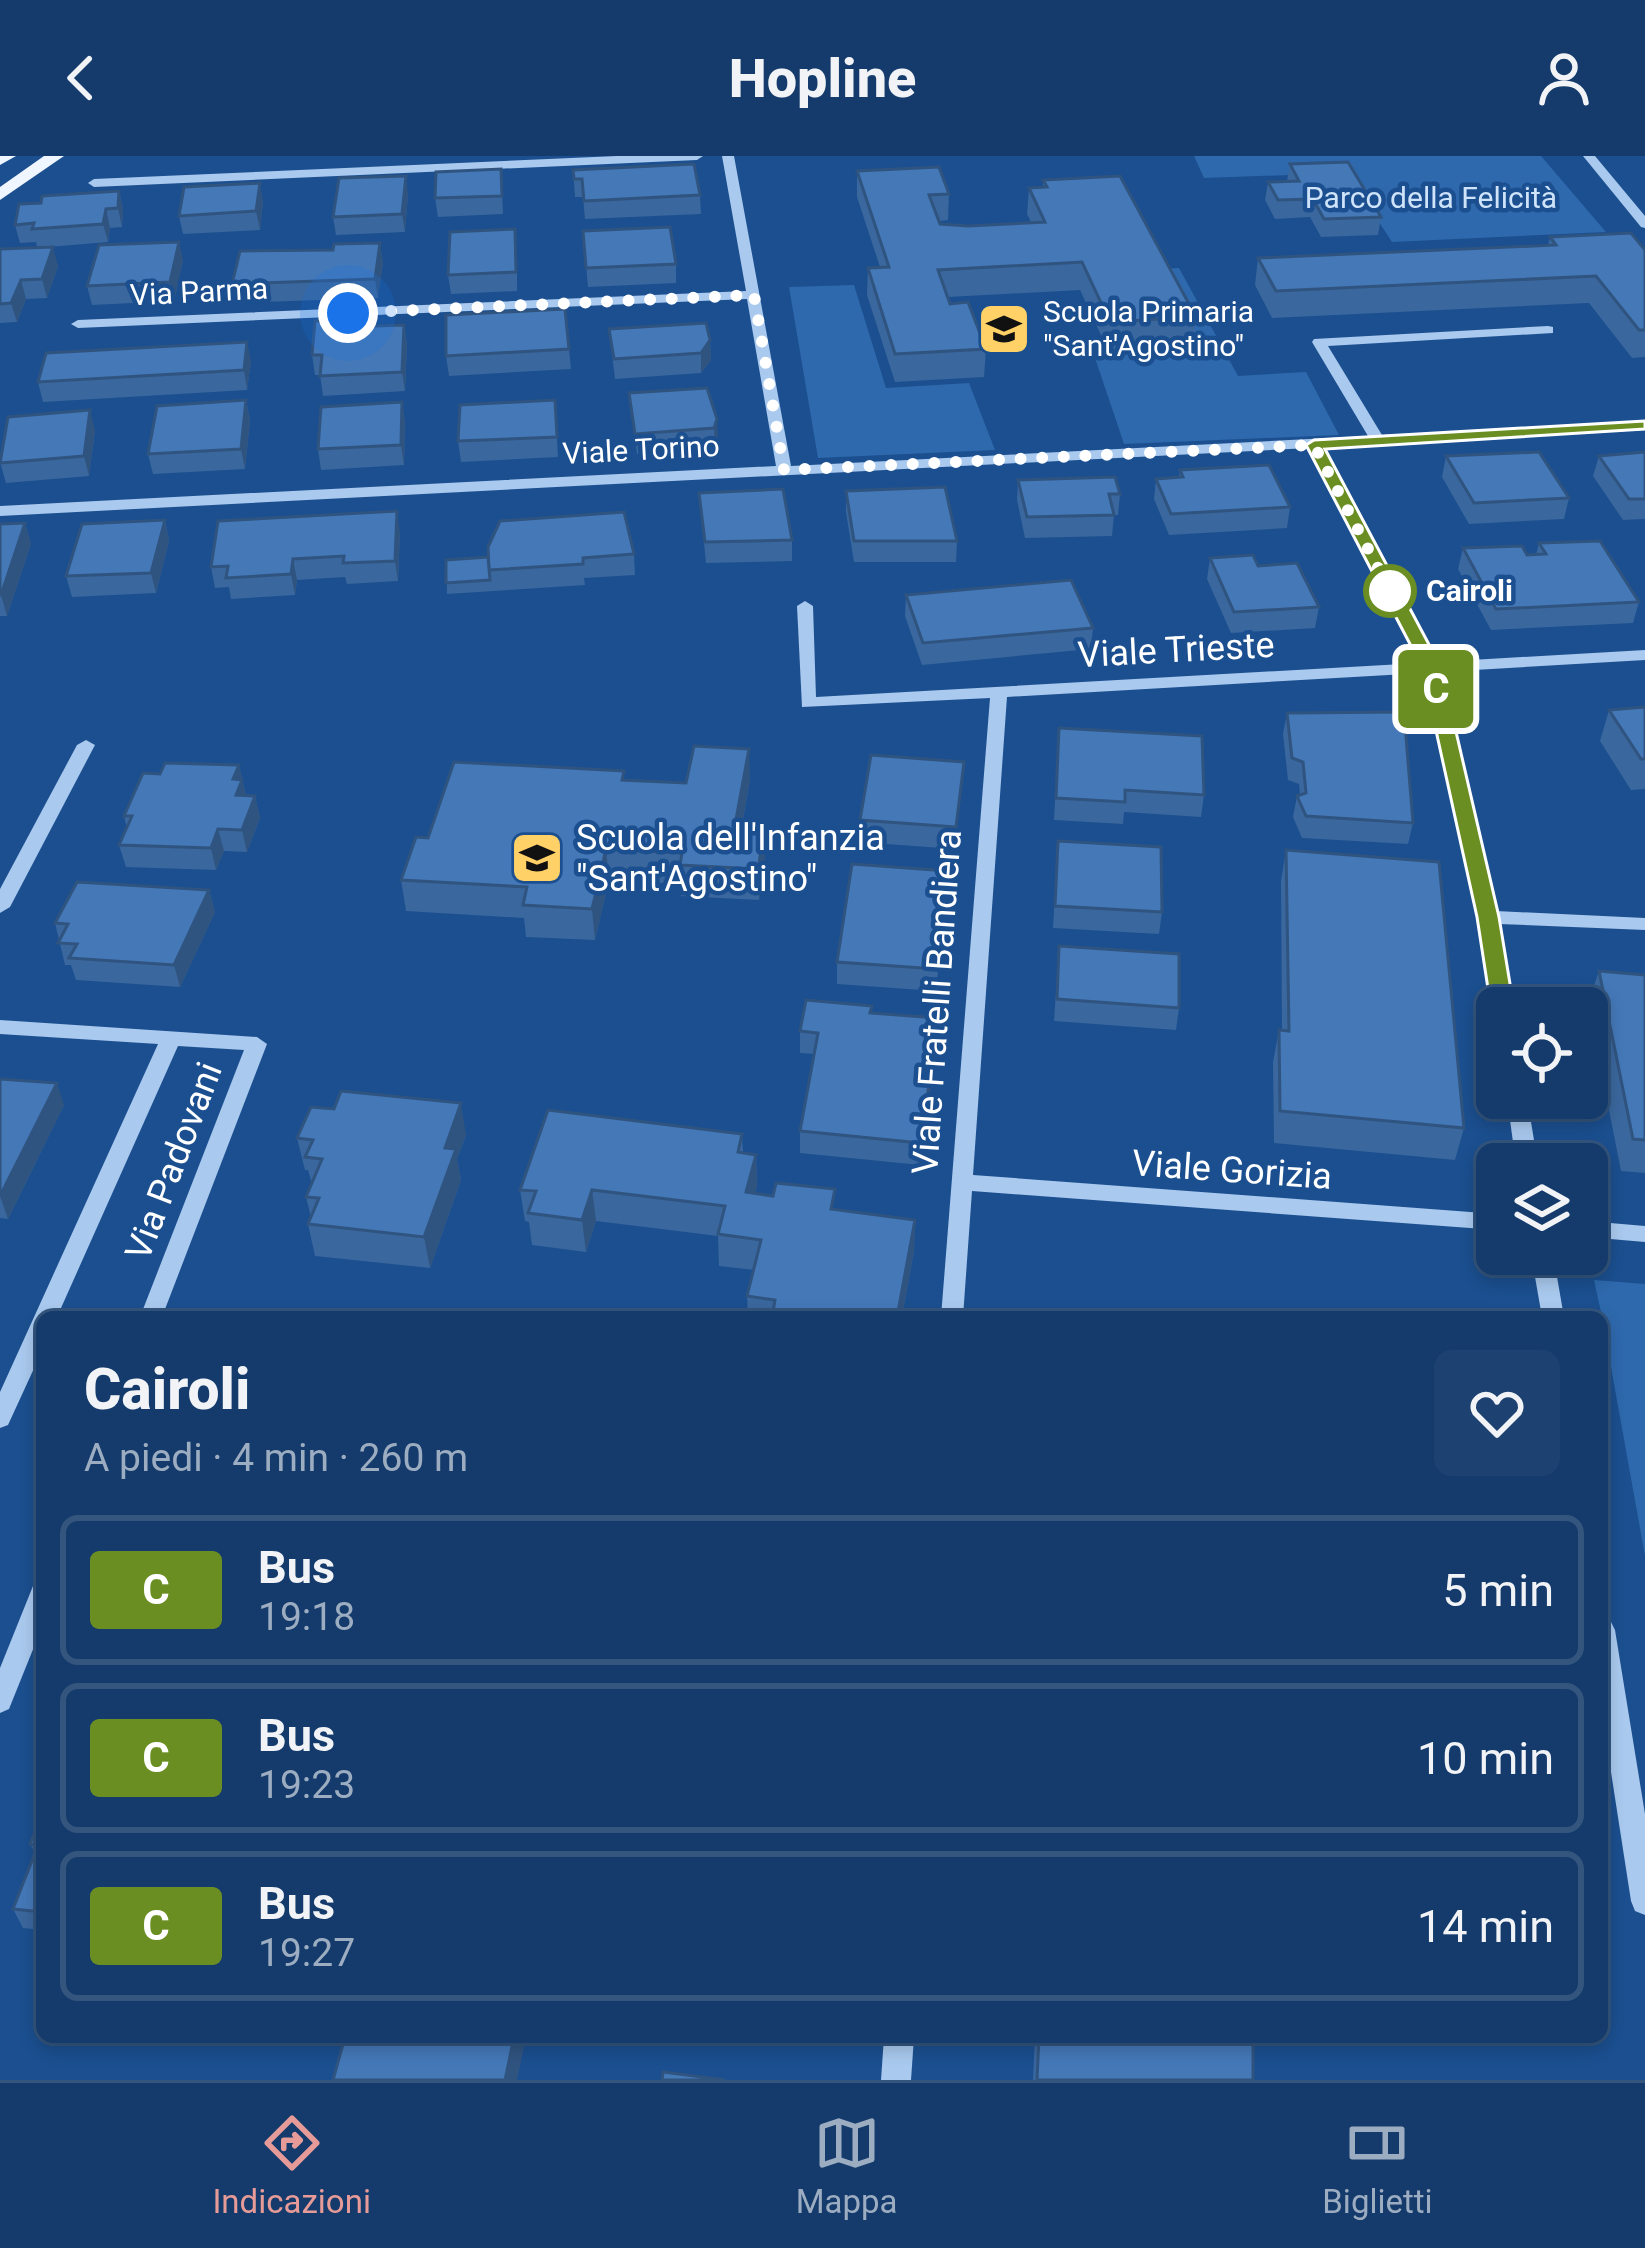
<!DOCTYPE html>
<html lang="it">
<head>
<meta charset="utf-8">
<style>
	:root { --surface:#143b6b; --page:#1d4271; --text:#f1f3f6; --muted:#9dadc1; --line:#33557e; --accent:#e69b98 }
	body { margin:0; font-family:Roboto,sans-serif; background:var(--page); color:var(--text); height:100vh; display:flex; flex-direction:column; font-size:45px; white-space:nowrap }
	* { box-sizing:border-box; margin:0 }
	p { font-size:39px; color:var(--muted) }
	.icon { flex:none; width:66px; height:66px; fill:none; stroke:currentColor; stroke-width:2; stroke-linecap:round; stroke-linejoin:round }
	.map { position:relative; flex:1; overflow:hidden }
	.sheet { position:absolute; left:36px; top:1155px; width:1572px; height:732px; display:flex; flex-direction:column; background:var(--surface); border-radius:18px; box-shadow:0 6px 18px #0003,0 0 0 3px var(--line) }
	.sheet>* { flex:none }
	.badge { padding:0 24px; border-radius:9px; font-size:42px; line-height:78px }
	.tools { position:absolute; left:1476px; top:831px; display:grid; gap:24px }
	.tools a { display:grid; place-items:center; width:132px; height:132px; border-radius:18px; background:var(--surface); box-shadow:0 6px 18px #0003,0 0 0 3px var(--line); font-size:60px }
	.you { position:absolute; width:60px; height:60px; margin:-30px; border:9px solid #fff; border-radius:50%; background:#1a73e8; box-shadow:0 0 0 18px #1a73e833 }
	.map>.badge { position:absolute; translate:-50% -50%; box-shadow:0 0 0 6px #fff }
	.round { display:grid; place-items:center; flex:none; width:126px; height:126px; border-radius:18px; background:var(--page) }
	.overview { display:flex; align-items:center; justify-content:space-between; height:204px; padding:0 48px }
	h1 { font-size:57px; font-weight:800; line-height:90px }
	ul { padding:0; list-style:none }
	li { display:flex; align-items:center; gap:36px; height:150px; margin:0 24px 18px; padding:0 24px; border:6px solid var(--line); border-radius:18px }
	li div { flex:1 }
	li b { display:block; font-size:45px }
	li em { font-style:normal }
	li .badge { min-width:132px; font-weight:700; text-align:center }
	header { display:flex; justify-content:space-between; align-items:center; height:156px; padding:0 48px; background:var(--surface); font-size:54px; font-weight:800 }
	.tab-bar { display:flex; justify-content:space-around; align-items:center; height:168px; border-top:3px solid var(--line); background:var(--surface); font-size:33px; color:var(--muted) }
	.tab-bar a { display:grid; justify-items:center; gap:6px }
	.tab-bar .on { color:var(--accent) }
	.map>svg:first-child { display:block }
</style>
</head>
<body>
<header><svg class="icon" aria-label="back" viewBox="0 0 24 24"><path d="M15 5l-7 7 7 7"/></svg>Hopline<svg class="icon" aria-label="person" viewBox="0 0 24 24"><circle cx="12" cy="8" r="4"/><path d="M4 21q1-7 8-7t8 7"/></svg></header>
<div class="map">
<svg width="1645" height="1924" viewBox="0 0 1645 1924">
	<rect width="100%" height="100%" fill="#1b4f8f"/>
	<g fill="#2e69ad">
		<path d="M1194 0H1541L1606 76 1392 86 1347 17 1204 22Z"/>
		<path d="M1179 112 1238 220 1306 216 1339 279 1124 288 1094 199 1198 191 1157 113Z"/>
		<path d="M854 129 886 232 969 227 995 294 818 302 789 131Z"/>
		<path d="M1594 1124 1645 1128V1400L1602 1161Z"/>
	</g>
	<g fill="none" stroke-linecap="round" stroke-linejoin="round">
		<g fill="#a9c9ee" fill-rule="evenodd">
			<path d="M617 0H703L697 4 94 31 88 27 94 23Z"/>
			<path d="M722 0H734L791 310 1368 280 1312 186 1314 183 1548 170 1553 171V177L1328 190 1382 279 1645 266V274L1323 291 1437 506 1645 494V504L1440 516 1496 755 1645 762V774L1499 768 1513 852H1497V857L1493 852 1478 761 1424 517 1007 541 973 1019 1497 1058V1074L972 1035 963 1161H941L990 542 802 551 797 450 805 445 813 450 816 541 1420 507 1309 292 0 360V350L776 310 747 143 78 172 71 168 78 164 746 135Z"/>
			<path d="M1583 0H1595L1645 60V72L1641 71Z"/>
			<path d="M86 584 95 589 10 751 0 757V733L77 589Z"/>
			<path d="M0 864 257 881 267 888 162 1161H140L244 894 178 890 57 1161H42V1195L8 1269 0 1272V1236L158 888 0 878Z"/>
			<path d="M1507 942H1527L1538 1008H1516Z"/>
			<path d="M1587 1065 1645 1070V1086L1587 1081Z"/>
			<path d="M1531 1098H1553L1564 1161H1542Z"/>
			<path d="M42 1427V1471L9 1553 0 1557V1512L33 1430Z"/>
			<path d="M1602 1463 1611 1466 1615 1474 1645 1658V1759L1635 1755 1631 1745 1602 1558Z"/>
			<path d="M884 1881H914L911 1924H881Z"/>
		</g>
		<g fill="#f0f6ff" fill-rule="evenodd">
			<path d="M0 0H16L0 9Z"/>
			<path d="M44 0H64L0 44V31Z"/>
		</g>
	</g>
	<g fill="#3a679d">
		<path d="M1290 8 1381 61 1378 79 1321 81 1310 61 1275 63 1265 44 1268 26 1287 25Z"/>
		<path d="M501 13 503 58 438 61 435 42Z"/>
		<path d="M573 14 700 39 701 58 585 63 583 41H575Z"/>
		<path d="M857 15 949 38 948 64 939 65 940 68 968 70 1031 66 1027 58 1029 32 1043 31V24L1196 161 1193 189 1108 194 1080 134 948 141 950 148 986 193 984 221 895 226 867 139 868 112 880 111 857 41Z"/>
		<path d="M119 35 123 53 122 71 110 72 108 86 48 91 58 110 47 142 26 143 17 166 0 167V93L37 91 36 86 20 87 15 69 41 47Z"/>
		<path d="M408 38 405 76 336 79 333 61Z"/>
		<path d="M263 45 260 74 183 78 179 60Z"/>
		<path d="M583 75 676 108V127L588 131Z"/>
		<path d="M1550 81 1645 94V201L1632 202 1589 147 1272 162 1255 129 1258 102 1548 89Z"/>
		<path d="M517 92V135L451 138 448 119Z"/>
		<path d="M183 104 174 145 92 149 87 130Z"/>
		<path d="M383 106 378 142 236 147 232 128Z"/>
		<path d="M565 153 571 213 449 220 446 200Z"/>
		<path d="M404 169 407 188 405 235 323 240 320 219H315L312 199 375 170Z"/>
		<path d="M609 173 710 184 711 204 701 217 615 223Z"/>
		<path d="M251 205 247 234 43 246 38 226Z"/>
		<path d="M707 232 718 283 715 292 637 298 629 237Z"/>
		<path d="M246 244 250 264 245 313 153 318 148 298Z"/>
		<path d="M555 244 558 301 461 306 458 285Z"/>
		<path d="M402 246 405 266 404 309 321 314 318 293Z"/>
		<path d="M95 274 89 320 6 327 0 306Z"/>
		<path d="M1645 296V363L1623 364 1593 320 1599 300Z"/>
		<path d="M1446 300 1569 342 1564 363 1469 368 1442 321Z"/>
		<path d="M1180 314 1290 351 1287 372 1169 379 1154 343 1156 323 1179 322Z"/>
		<path d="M1018 324 1120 338 1118 359H1114L1112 380 1025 382 1017 344Z"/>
		<path d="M846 335 957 385 956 406H854L846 356Z"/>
		<path d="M699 337 792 384V405L706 407Z"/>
		<path d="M165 364 169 385 156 437 72 441 66 420Z"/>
		<path d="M25 367 31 388 7 460H0V368Z"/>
		<path d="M400 376 398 425 347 428 345 421 297 424 295 439 231 443 229 431 215 432 211 411Z"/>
		<path d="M1539 387 1639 446 1633 467 1491 474 1458 413 1463 392 1536 399Z"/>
		<path d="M634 398 635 419 584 422 585 429 447 438 446 404Z"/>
		<path d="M1210 402 1258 410 1319 451 1315 472 1231 477 1207 423Z"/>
		<path d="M906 439 1093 472 1091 493 922 509 905 460Z"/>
		<path d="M1645 551V633L1631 634 1600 585 1609 554Z"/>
		<path d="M1287 557 1413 667 1408 688 1302 682 1293 661 1297 640 1300 639 1299 628 1288 624 1283 578Z"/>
		<path d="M1059 572 1204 639 1201 661 1124 656 1123 668 1054 664Z"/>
		<path d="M964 606 955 693 859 686 860 664Z"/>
		<path d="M239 609 246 640H255L260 662 247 696 224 695 216 714 126 711 119 689 127 672 124 660Z"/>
		<path d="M625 624 686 627 750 624 741 675 765 707 759 744 681 740V728L609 724 595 784 526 781 524 762 406 755 401 724 428 682Z"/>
		<path d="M1058 685 1162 756 1159 778 1053 772Z"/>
		<path d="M1286 694 1464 972 1455 1004 1274 987 1273 906 1279 874H1282L1281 725Z"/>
		<path d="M948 715 936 835 837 828V806Z"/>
		<path d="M209 734 215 756 180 831 76 824 71 809H65L55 767Z"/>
		<path d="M1059 790 1179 852 1176 874 1054 865Z"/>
		<path d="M1599 815 1645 819V1017L1621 1015 1588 847Z"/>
		<path d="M871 857 937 885 920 1009 800 997V975L814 898 800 897V875Z"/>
		<path d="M0 923 64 949 8 1063 0 1062Z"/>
		<path d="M742 978 743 997 756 999 757 1030 755 1038 835 1053 915 1064 914 1095 902 1161H748L747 1140 754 1114 719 1110 718 1080 596 1065 586 1096 532 1089 529 1066 525 1065 520 1034Z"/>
		<path d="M466 979 457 1003 461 1024 430 1112 315 1100 308 1068 311 1061 306 1041 312 1028 308 1014H305L297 982Z"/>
		<path d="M42 1658V1774L23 1772 13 1753 35 1697 30 1688Z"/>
		<path d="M1035 1881H1253V1924H1033Z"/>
	</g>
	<g fill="#305480">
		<path d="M406 20 408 38 405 76 402 58Z"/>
		<path d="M260 27 263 45 260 74 256 55Z"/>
		<path d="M119 35 123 53 122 71 118 52Z"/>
		<path d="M106 53 110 72 108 86 103 68Z"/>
		<path d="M179 86 183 104 174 145 170 126Z"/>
		<path d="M380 87 383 106 378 142 375 123Z"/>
		<path d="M53 91 58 110 47 142 42 123Z"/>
		<path d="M21 124 26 143 17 166 11 147Z"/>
		<path d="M404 169 407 188 405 235 402 216Z"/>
		<path d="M710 184 711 204 701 217V197Z"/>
		<path d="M247 186 251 205 247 234 244 214Z"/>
		<path d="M246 244 250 264 245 313 241 293Z"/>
		<path d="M402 246 405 266 404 309 401 289Z"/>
		<path d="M90 254 95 274 89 320 84 300Z"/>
		<path d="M717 263 718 283 715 292 714 272Z"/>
		<path d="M397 355 400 376 398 425 395 405Z"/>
		<path d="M165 364 169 385 156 437 151 417Z"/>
		<path d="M25 367 31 388 7 460 1 439Z"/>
		<path d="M293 403 297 424 295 439 291 418Z"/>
		<path d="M749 593 750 624 735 706 734 674Z"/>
		<path d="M239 609 247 645 241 661 233 623Z"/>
		<path d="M255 640 260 662 247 696 242 674Z"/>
		<path d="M218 673 224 695 216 714 211 692Z"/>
		<path d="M764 676 765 707 759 744 758 713Z"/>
		<path d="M606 693 609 724 595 784 592 753Z"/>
		<path d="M209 734 215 756 180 831 174 809Z"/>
		<path d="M938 862 937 885 920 1009 921 987Z"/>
		<path d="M57 927 64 949 8 1063 0 1040Z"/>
		<path d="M461 947 466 979 457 1003 461 1024 430 1112 424 1081 445 992Z"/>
		<path d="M756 999 757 1030 747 1068 746 1036Z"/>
		<path d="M592 1034 596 1065 586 1096 582 1064Z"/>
		<path d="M915 1064 914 1095 902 1161H897Z"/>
		<path d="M514 1881H526L517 1924H505Z"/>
	</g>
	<g fill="#4478b7" stroke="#305480" stroke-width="3">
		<path d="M1348 6 1381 61 1324 63 1313 43 1278 44 1268 26 1299 25 1290 8Z"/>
		<path d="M694 8 700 39 584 45 582 23H574L573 14Z"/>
		<path d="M939 11 949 38 929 39 940 68 968 70 1045 66 1029 32 1047 31 1043 24 1120 20 1196 161 1110 166 1082 106 938 114 950 148 968 146 986 193 895 198 868 112 889 111 857 15Z"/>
		<path d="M501 13 502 40 435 42 436 16Z"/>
		<path d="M406 20 402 58 333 61 339 22Z"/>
		<path d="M260 27 256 55 179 60 184 31Z"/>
		<path d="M119 35 118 52 106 53 103 68 32 73 34 67 15 69 19 48 41 47 42 40Z"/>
		<path d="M670 71 676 108 586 112 583 75Z"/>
		<path d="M515 73 516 116 448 119 450 76Z"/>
		<path d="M1631 77 1645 94V174H1639L1596 120 1276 135 1258 102 1556 89 1550 81Z"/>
		<path d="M179 86 170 126 87 130 99 89Z"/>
		<path d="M380 87 375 123 232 128 240 95 333 94 334 88Z"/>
		<path d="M53 91 42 123 21 124 11 147 0 148V93Z"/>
		<path d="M565 153 569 193 446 200V159Z"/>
		<path d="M374 162V170L404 169 402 216 320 220 322 199H312L315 165Z"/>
		<path d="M706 167 710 184 701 197 614 203 609 173Z"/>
		<path d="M247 186 244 214 38 226 46 197Z"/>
		<path d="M707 232 717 263 714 272 635 278 629 237Z"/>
		<path d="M246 244 241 293 148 298 157 250Z"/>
		<path d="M555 244 557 281 458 285 460 249Z"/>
		<path d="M402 246 401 289 318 293 321 251Z"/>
		<path d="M90 254 84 300 0 307 8 261Z"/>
		<path d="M1539 296 1569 342 1474 347 1446 300Z"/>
		<path d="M1645 296V343H1629L1599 300Z"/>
		<path d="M1269 309 1290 351 1171 358 1156 323 1183 321 1180 314Z"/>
		<path d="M1115 321 1120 338H1109L1114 359 1027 361 1018 324Z"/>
		<path d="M945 331 957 385H854L846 335Z"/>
		<path d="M783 333 792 384 705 386 699 337Z"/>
		<path d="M397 355 395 405 343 407 344 400 293 403 291 418 226 422 228 410 211 411 218 365Z"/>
		<path d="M624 356 634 398 583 402V408L489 414 488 391 500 365Z"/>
		<path d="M165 364 151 417 66 420 82 368Z"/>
		<path d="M25 367 1 439H0V368Z"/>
		<path d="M1600 385 1639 446 1496 453 1463 392 1522 390 1527 399 1546 398 1539 387Z"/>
		<path d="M1253 399 1258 410 1297 407 1319 451 1234 456 1210 402Z"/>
		<path d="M488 401 490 424 446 427V404Z"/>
		<path d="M1071 424 1093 472 923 487 906 439Z"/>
		<path d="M1645 551V603H1641L1609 554Z"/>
		<path d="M1404 556 1413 667 1306 660 1297 640 1306 637 1303 606 1292 602 1287 557Z"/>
		<path d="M1059 572 1202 580 1204 639 1125 634V646L1056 642Z"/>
		<path d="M694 590 749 593 734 674 764 676 758 713 680 709 682 697 606 693 592 753 523 749 527 731 401 724 416 681 428 682 454 606 624 615 622 624 686 627Z"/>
		<path d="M871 599 964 606 956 671 860 664Z"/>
		<path d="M165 607 239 609 233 623 242 624 236 639 255 640 242 674 218 673 211 692 119 689 132 660H124L143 617 160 618Z"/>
		<path d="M1058 685 1161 691 1162 756 1055 750Z"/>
		<path d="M1286 694 1439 706 1464 972 1280 955 1279 874 1289 875Z"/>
		<path d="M852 708 948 715 937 813 837 806Z"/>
		<path d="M77 726 209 734 174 809 69 802 77 788 58 787 68 768 55 767Z"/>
		<path d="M1059 790 1179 798V852L1057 843Z"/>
		<path d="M1599 815 1645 819V984L1633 983Z"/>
		<path d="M806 844 872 850 870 857 938 862 921 987 800 975 818 877 800 875Z"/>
		<path d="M0 923 57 927 0 1040Z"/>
		<path d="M341 935 461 947 445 992 456 993 424 1081 308 1068 319 1042 306 1041 322 1003 305 1001 313 984 297 982 311 951 334 953Z"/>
		<path d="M548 954 742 978 738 996 756 999 746 1036 773 1040 776 1027 835 1033 831 1053 915 1064 897 1161 826 1154 824 1161H772L775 1144 747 1140 761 1084 718 1078 725 1050 592 1034 582 1064 528 1057 536 1035 520 1034Z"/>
		<path d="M42 1658V1690L30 1688Z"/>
		<path d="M35 1697 42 1698V1756L13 1753Z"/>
		<path d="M345 1881H514L505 1924H333Z"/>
		<path d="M1039 1881H1253V1924H1037Z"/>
		<path d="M663 1916 725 1924H662Z"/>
	</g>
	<path fill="#6b8e23" stroke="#fff" stroke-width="3" d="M1645 265V273L1325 293 1441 511 1499 761 1514 852 1503 859 1491 852 1477 761 1422 511 1306 289 1314 284Z"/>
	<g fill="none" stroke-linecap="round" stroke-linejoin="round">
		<path stroke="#fff" stroke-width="12" stroke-dasharray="0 21.6" d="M348 157 754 139 784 314 1314 289 1390 435"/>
	</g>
	<defs>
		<g id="school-square" transform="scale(2.7)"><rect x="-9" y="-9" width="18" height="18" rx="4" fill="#ffd166" stroke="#1b4f8f"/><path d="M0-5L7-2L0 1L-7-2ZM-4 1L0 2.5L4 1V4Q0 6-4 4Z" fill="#111"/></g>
	</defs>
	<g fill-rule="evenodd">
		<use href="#school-square" x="1004" y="173"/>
		<use href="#school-square" x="537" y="702"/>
	</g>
	<circle fill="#fff" stroke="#6b8e23" stroke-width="6" cx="1390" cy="435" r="24"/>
	<g text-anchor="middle" stroke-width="9" stroke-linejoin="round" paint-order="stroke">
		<g font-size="30" fill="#cfe3fa" stroke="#1b4f8f">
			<text x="1431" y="52">Parco della Felicità</text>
		</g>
		<g font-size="30" fill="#fff" stroke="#1b4f8f">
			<text transform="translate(199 136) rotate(-3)" y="10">Via Parma</text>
			<text transform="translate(641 294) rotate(-3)" y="10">Viale Torino</text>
		</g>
		<g font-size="30" fill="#fff" stroke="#1b4f8f" text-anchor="start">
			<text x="1043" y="166">Scuola Primaria<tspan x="1043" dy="34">"Sant'Agostino"</tspan></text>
		</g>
		<g font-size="30" font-weight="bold" fill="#fff" stroke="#1b4f8f" text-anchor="start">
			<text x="1426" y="445">Cairoli</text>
		</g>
		<g font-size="36" fill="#fff" stroke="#1b4f8f">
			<text transform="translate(1176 493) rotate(-3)" y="13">Viale Trieste</text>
			<text transform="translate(936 846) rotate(-86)" y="13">Viale Fratelli Bandiera</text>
			<text transform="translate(173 1005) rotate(-69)" y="13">Via Padovani</text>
			<text transform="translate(1232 1013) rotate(4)" y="13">Viale Gorizia</text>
		</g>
		<g font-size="36" fill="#fff" stroke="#1b4f8f" text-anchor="start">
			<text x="576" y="694">Scuola dell'Infanzia<tspan x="576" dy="41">"Sant'Agostino"</tspan></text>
		</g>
	</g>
</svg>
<div class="tools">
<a><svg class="icon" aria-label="locate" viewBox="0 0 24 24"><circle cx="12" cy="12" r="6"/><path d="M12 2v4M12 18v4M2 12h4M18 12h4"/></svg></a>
<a><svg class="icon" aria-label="layers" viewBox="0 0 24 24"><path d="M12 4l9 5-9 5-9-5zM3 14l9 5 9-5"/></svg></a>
</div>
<div class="you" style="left:348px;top:157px"></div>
<b class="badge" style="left:1436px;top:533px;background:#6b8e23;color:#fff">C</b>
<section class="sheet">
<div class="overview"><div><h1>Cairoli</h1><p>A piedi · 4 min · 260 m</p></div><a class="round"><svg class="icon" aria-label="heart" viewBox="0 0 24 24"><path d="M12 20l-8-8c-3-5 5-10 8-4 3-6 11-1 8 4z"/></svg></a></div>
<ul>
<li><span class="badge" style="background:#6b8e23;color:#fff">C</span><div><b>Bus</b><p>19:18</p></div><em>5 min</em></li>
<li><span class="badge" style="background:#6b8e23;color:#fff">C</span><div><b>Bus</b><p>19:23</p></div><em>10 min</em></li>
<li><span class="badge" style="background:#6b8e23;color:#fff">C</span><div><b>Bus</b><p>19:27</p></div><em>14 min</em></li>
</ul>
</section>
</div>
<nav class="tab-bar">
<a class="on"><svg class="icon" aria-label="directions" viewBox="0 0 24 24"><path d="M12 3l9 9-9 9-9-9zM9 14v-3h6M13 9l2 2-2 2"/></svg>Indicazioni</a>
<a><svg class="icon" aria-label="map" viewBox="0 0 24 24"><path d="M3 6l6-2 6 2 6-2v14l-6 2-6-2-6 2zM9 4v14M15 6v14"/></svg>Mappa</a>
<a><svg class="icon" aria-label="tickets" viewBox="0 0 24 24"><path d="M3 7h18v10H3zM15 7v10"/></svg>Biglietti</a>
</nav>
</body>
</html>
